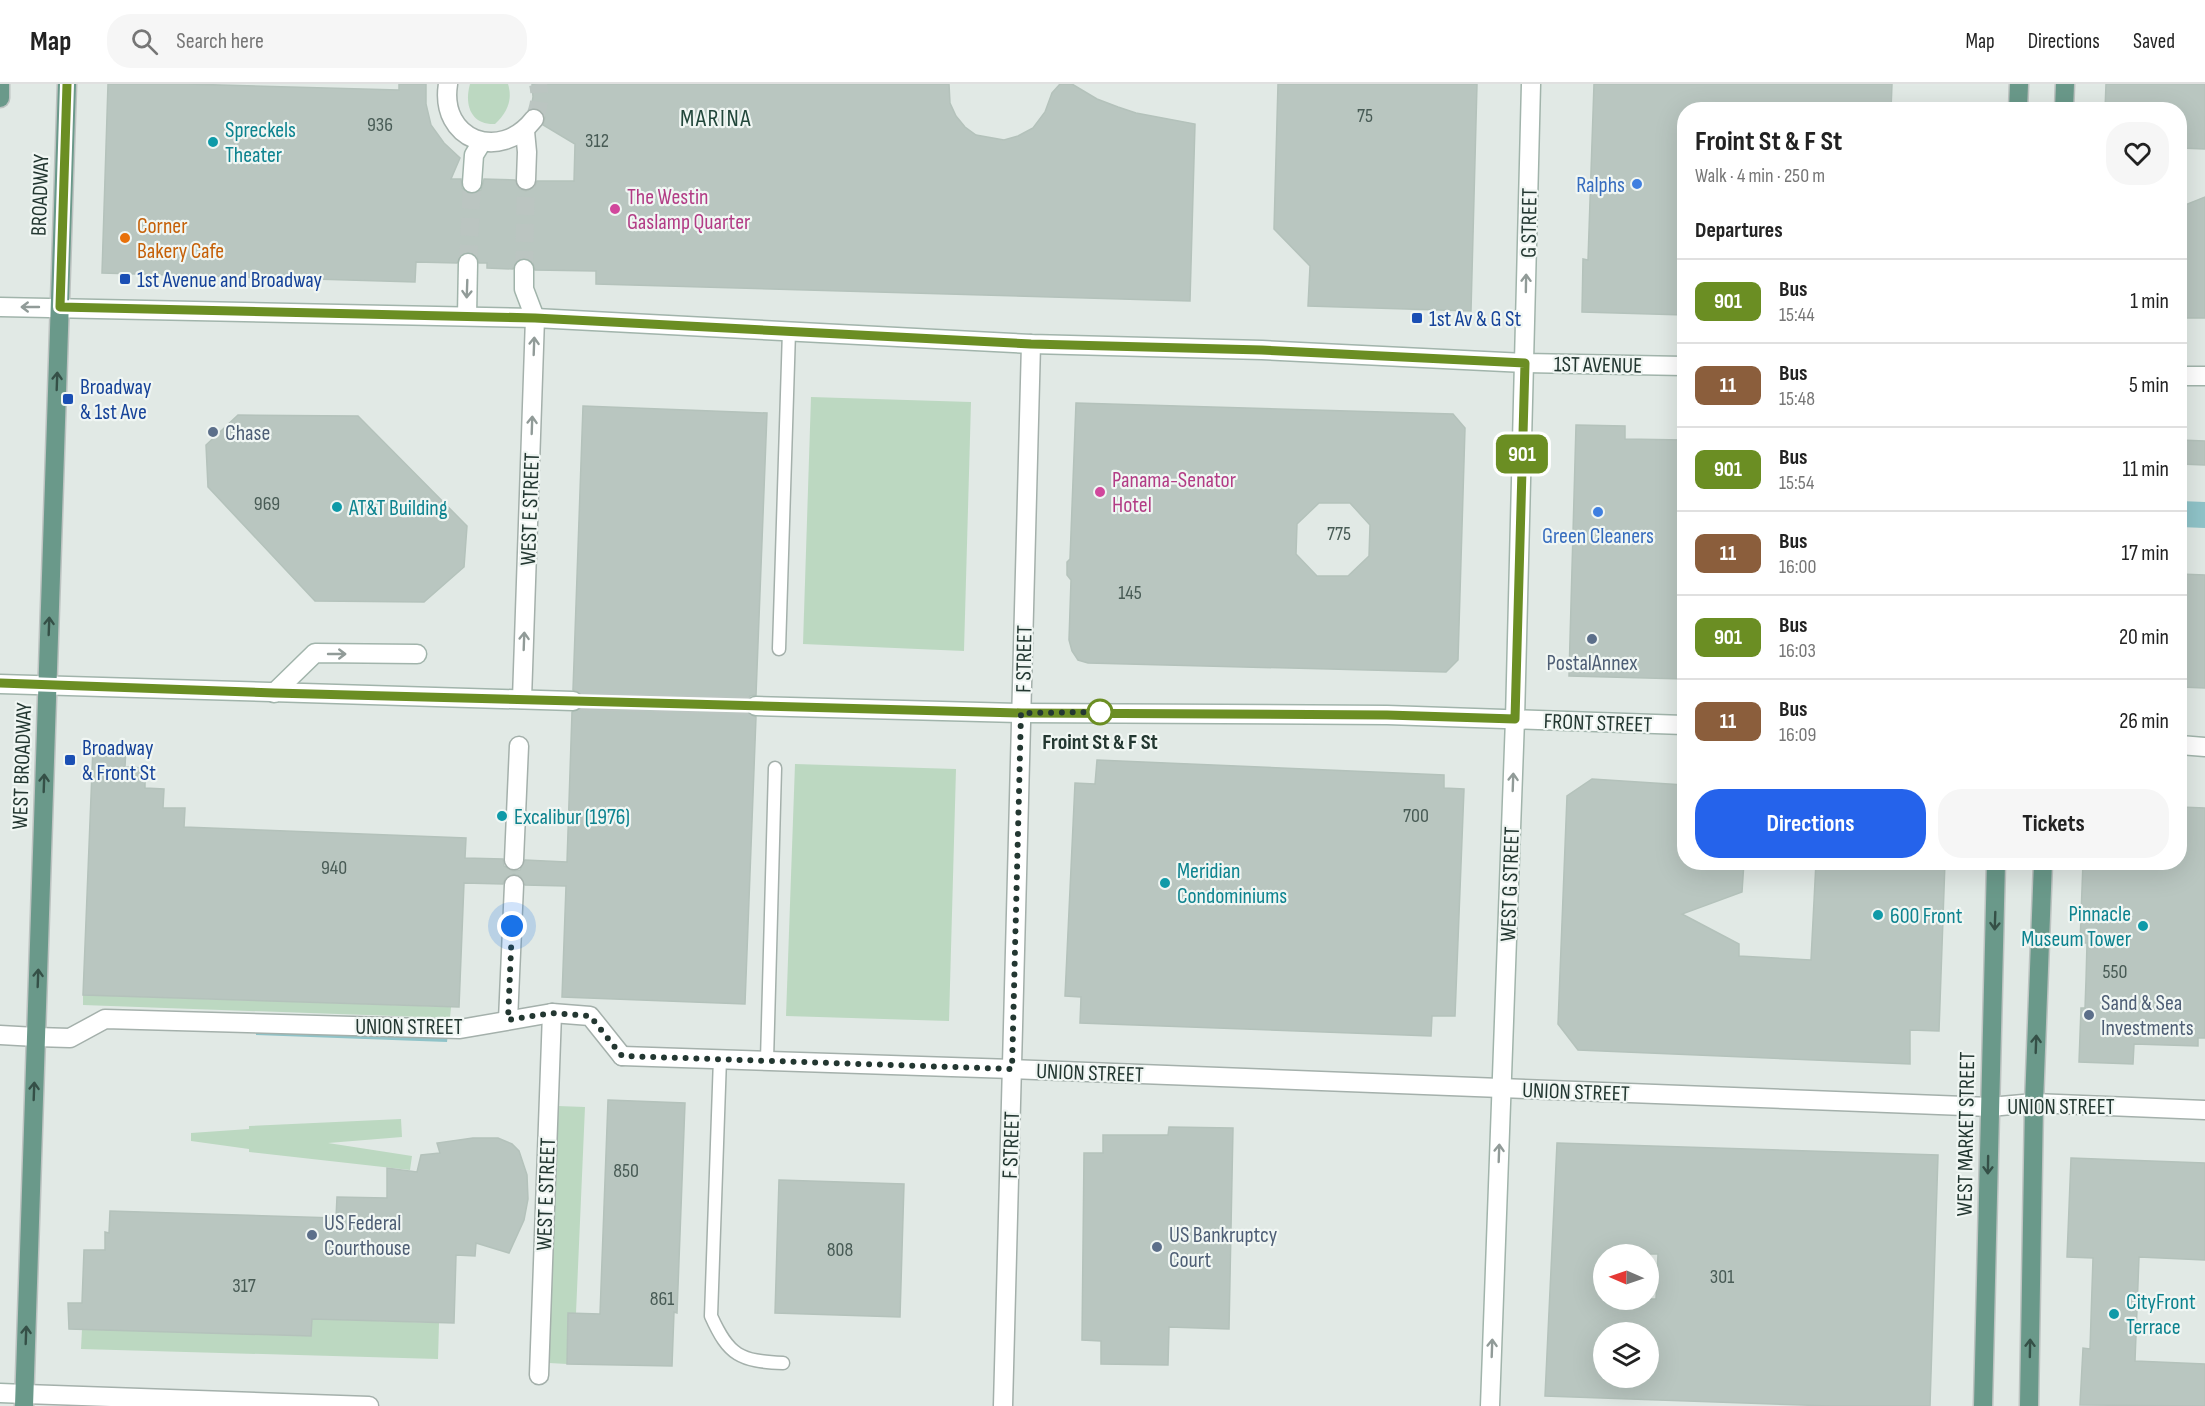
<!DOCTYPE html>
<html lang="en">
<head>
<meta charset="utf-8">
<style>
	:root { --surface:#fff; --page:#f6f6f6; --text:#222; --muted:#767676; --line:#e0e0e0; --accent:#2563eb }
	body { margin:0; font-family:"Sofia Sans Condensed",sans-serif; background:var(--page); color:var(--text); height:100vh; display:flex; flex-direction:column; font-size:22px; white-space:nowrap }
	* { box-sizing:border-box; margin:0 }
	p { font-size:20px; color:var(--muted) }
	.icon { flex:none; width:33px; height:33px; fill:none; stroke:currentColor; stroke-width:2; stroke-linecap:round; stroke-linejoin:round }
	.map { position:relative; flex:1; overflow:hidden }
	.sheet { position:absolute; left:1677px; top:18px; width:510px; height:768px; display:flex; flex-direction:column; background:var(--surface); border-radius:24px; box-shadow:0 6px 24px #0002 }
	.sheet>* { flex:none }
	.badge { padding:0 12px; border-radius:9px; font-size:21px; line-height:39px }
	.needle { width:39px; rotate:272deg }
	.tools { position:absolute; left:1593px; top:1160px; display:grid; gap:12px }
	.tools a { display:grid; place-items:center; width:66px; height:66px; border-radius:50%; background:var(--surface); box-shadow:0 6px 24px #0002; font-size:30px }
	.you { position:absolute; width:30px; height:30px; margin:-15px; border:4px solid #fff; border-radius:50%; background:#1a73e8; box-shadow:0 0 0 9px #1a73e833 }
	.map>.badge { position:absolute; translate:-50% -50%; box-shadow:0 0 0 3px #fff }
	h2 { padding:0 18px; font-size:22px; line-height:54px }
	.round { display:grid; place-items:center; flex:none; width:63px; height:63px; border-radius:24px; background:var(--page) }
	.overview { display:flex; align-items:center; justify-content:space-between; height:102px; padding:0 18px }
	h1 { font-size:28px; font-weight:700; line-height:45px }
	.primary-button { display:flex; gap:12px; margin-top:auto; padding:12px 18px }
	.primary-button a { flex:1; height:69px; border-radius:24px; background:var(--accent); color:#fff; font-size:24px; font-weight:700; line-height:69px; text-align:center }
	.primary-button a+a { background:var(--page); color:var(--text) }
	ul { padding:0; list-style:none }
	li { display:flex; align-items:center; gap:18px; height:84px; padding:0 18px; border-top:2px solid var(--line) }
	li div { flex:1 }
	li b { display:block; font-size:22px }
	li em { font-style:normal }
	li .badge { min-width:66px; font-weight:700; text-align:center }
	header { display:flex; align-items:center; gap:36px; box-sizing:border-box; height:84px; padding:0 30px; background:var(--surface); border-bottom:2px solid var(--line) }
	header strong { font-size:28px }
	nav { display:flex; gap:33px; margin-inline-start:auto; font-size:21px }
	.search { width:420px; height:54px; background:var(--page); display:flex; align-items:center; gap:15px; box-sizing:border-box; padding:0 21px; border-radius:24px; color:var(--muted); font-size:22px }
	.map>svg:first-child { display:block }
</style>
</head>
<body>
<header>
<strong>Map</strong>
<div class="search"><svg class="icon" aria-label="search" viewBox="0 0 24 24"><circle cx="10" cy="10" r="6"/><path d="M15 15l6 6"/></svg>Search here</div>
<nav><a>Map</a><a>Directions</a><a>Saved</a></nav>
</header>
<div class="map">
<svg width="2205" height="1322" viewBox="0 0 2205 1322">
	<rect width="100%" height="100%" fill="#e1e9e5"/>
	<g fill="#bcd8c1">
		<path d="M470 0H508C513 16 507 29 495 40 471 41 464 21 470 0Z"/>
		<path d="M811 313 971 318 964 567 803 560Z"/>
		<path d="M795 680 956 685 949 937 786 932Z"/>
		<path d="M83 911 451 923 450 934 83 921Z"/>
		<path d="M558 1022 585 1023 576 1229H568L567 1280 549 1279Z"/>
		<path d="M401 1035 402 1053 328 1059 412 1072 410 1086 249 1068V1065L191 1057V1049L249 1045V1042Z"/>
		<path d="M312 1235 439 1239 438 1275 81 1265 82 1245 311 1252Z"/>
	</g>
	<g fill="#8fc3c8">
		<path d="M2180 417 2205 418V444L2180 443Z"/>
		<path d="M256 943 448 950 447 958 256 951Z"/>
	</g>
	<g fill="#b9c6c0" stroke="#b4c2bb" stroke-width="1.5" fill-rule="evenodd">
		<path d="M108 0H186L399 6V0H426V20L431 41 444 59 460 74 451 95H461L462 104 472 110 481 106 484 95 515 96 520 105 526 107 535 102 537 97H574L575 60 543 41 545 33 542 28 538 24H531L533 13 532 0H949L950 19 956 32 965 43 976 51 1004 56 1018 52 1033 44 1045 28 1052 9 1060 0H1072L1097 15 1118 23 1136 29 1195 40 1190 217 596 200V187L535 186 533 179 525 174 518 176 513 185 487 184V179H479L477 173 469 168 462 170 457 179 416 178 415 198 102 189Z"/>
		<path d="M1278 0H1477L1471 227 1308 222 1310 182 1274 145Z"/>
		<path d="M1594 0H1892L1891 26H1684V231L1582 228 1583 175 1588 176Z"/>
		<path d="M2106 0H2205V65L2180 64V26H2105Z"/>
		<path d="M2205 113V234H2180V123Z"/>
		<path d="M1076 319 1453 330 1465 344 1458 576 1446 588 1088 579 1078 576 1072 567 1069 556 1071 496 1067 491V478L1070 475ZM1319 419H1350L1370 441 1369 472 1348 492H1317L1296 470 1297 440Z"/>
		<path d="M583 322 767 329 756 611 750 612 745 621 746 628 756 633 745 920 562 913 566 802 525 801 520 792 514 790 505 795 503 800 464 799 459 923 83 911 93 663 126 664 125 683 145 684V704L164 705 163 724H185L184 743 466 754 465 774 503 775 504 782 513 787 520 786 525 776 567 778 572 628 582 623 584 617 579 608 573 606Z"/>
		<path d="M238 331 358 332 467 442 464 483 424 518 315 517 208 403 206 361Z"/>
		<path d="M1576 341 1625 342V355L1684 356V595L1569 592Z"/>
		<path d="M2180 356 2205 357V381L2180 380Z"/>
		<path d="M2180 490 2205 491V604L2180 603Z"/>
		<path d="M1097 676 1444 691V704L1464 705 1455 932H1432L1431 952 1080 939 1081 913 1065 912 1075 699 1095 700Z"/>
		<path d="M1592 695 1684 701V778H1744L1742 808 1682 830 1739 860V872L1811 876 1816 778H1945L1939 947 1910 946V980L1578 966 1558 940 1567 712Z"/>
		<path d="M2180 723 2205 724V954H2198V962L2134 960 2133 980 2079 978 2081 924H2085L2086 896 2087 859H2080L2083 778H2180Z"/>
		<path d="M608 1016 685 1019 677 1229 674 1228 672 1282 567 1280 568 1229 600 1230Z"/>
		<path d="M1169 1043 1233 1044 1229 1245 1169 1243 1168 1281 1101 1280V1257L1082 1256 1084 1069H1103V1051H1168Z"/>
		<path d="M473 1054H498L512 1060 519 1067 527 1091 528 1115 524 1136 509 1169 476 1159 475 1172 456 1171 454 1239 312 1235 311 1252 69 1245 68 1219H82L84 1166H105V1148L109 1149 110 1127 336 1134 337 1113 387 1114V1084L417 1088 421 1071 440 1069 437 1059Z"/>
		<path d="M1557 1059 1938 1071 1930 1322H1830L1545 1312ZM1604 1170H1658L1656 1215H1604ZM1604 1248H1648V1293H1604Z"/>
		<path d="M2071 1074 2205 1079V1176L2139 1173 2135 1277 2205 1280V1322L2080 1321 2083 1264 2090 1265 2093 1174 2067 1173Z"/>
		<path d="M779 1096 904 1100 900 1233 775 1229Z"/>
	</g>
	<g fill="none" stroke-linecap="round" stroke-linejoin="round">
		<g stroke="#bbc5c1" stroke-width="18" stroke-dasharray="18 9" stroke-linecap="butt">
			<path d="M534 35C539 23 541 13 538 0"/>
			<path d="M524 185 526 96"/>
		</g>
		<g stroke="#bbc5c1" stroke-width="18" stroke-dasharray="18 9" stroke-linecap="butt">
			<path d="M468 179 472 99"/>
			<path d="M573 617 756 622"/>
		</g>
		<g stroke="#a4b0ab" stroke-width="15">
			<g id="service">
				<path d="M779 565 789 247"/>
				<path d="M720 974 711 1232C729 1272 740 1277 783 1279"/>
				<path d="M767 976 775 684"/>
			</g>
		</g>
		<g stroke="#a4b0ab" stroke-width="21">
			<g id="pedestrian">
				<path d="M514 776 519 662"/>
				<path d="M508 936 514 801"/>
				<path d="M36 953 70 954 105 935 460 945 552 929 590 932 622 972"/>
				<path d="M539 1291 552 929"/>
			</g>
		</g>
		<g stroke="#a4b0ab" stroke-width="21">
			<g id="minor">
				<path d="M448 0C439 56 500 79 534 35"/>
				<path d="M525 47 527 68 526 96"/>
				<path d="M622 972 1012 985"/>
			</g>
		</g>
		<g stroke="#a4b0ab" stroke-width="21">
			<g id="tertiary">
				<path d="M522 615 535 234"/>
				<path d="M0 951 36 953"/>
				<path d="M1012 985 1990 1023 2034 1019 2205 1026"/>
				<path d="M25 1310 369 1322"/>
				<path d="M1003 1322 1031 260"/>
			</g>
		</g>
		<g stroke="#a1b4ab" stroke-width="21">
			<g id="secondary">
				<path d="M472 99 474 71 482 58"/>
				<path d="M524 185V205L535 234"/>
				<path d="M0 223 535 234 1031 260 1262 266 1525 279 1684 282"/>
				<path d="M467 232 468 179"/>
				<path d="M2180 292H2205"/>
				<path d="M0 600 573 617"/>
				<path d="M274 609 315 569 417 570"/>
				<path d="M756 622 1021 629 1387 631 1684 641"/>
				<path d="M2180 661 2205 663"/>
				<path d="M0 1309 25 1310"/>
				<path d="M1490 1322 1515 635 1531 0"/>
			</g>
		</g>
		<g stroke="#bdc3c1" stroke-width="21">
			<g id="primary">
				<path d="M0 14V0"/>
				<path d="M2018 26 2019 0"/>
				<path d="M2064 26 2065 0"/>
				<path d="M24 1322 67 0"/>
				<path d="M1983 1322 1996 778"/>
				<path d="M2029 1322 2034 1019 2043 778"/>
			</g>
		</g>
		<use href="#service" stroke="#fff" stroke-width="12"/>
		<use href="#pedestrian" stroke="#fff" stroke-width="18"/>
		<use href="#minor" stroke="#fff" stroke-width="18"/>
		<use href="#tertiary" stroke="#fff" stroke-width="18"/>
		<use href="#secondary" stroke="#fff" stroke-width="18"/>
		<use href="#primary" stroke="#6a998a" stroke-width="18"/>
	</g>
	<defs><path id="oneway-shaft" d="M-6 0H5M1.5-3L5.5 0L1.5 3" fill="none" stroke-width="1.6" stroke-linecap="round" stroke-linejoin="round" transform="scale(1.5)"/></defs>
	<g stroke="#919b98">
		<use href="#oneway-shaft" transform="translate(1526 199) rotate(-89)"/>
		<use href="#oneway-shaft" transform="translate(467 205) rotate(92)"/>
		<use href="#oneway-shaft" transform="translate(30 223) rotate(180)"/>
		<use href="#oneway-shaft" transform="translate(534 262) rotate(-88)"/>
		<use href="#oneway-shaft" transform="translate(532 341) rotate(-88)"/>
		<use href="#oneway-shaft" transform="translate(524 557) rotate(-88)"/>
		<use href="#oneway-shaft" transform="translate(337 570)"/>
		<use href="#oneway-shaft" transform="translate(1513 698) rotate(-88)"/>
		<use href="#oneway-shaft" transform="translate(1499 1069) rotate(-88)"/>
		<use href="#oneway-shaft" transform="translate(1492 1264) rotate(-88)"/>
	</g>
	<g stroke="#355047">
		<use href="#oneway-shaft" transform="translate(57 297) rotate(-88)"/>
		<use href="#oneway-shaft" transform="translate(49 542) rotate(-88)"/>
		<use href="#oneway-shaft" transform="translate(44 699) rotate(-88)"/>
		<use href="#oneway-shaft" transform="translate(1995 837) rotate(92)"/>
		<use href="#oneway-shaft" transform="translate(38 894) rotate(-88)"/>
		<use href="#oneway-shaft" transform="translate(2036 960) rotate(-88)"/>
		<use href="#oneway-shaft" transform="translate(34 1007) rotate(-88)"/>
		<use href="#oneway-shaft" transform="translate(1988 1081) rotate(91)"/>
		<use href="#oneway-shaft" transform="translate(26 1251) rotate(-88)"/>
		<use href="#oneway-shaft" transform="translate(2030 1264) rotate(-89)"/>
	</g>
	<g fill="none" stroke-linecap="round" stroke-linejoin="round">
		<g stroke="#fff" stroke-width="14">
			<path id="line" d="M0 599 274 609 1021 629 1387 631 1515 635 1525 279 1262 266 1031 260 535 234 60 223 67 0"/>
		</g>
		<use href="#line" stroke="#6b8e23" stroke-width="9"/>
		<path stroke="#233731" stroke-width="6" stroke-dasharray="0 10.8" d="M512 842 508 936 552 929 590 932 622 972 1012 985 1021 629 1102 628H1100"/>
	</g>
	<g fill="#0f9aa8" stroke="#f0f6f3" stroke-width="2">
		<circle cx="213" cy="58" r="6"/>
		<circle cx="337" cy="423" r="6"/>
		<circle cx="502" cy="732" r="6"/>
		<circle cx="1165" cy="799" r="6"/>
		<circle cx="1878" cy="831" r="6"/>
		<circle cx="2143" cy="842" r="6"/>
		<circle cx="2114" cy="1230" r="6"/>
	</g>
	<g fill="#3f7fe0" stroke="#f0f6f3" stroke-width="2">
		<circle cx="1637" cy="100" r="6"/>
		<circle cx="1598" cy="428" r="6"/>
	</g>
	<g fill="#d1479c" stroke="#f0f6f3" stroke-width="2">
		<circle cx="615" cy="125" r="6"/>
		<circle cx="1100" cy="408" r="6"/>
	</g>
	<circle fill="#e8710a" stroke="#f0f6f3" stroke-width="2" cx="125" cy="154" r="6"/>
	<g fill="#1a4fb4" stroke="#f0f6f3" stroke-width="2">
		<rect x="119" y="189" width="12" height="12" rx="3"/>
		<rect x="1411" y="228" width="12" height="12" rx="3"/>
		<rect x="62" y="309" width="12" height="12" rx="3"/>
		<rect x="64" y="670" width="12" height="12" rx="3"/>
	</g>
	<g fill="#5c6f8a" stroke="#f0f6f3" stroke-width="2">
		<circle cx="213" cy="348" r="6"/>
		<circle cx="1592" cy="555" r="6"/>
		<circle cx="2089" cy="931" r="6"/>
		<circle cx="312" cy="1151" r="6"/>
		<circle cx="1157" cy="1163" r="6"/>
	</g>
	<circle fill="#fff" stroke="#6b8e23" stroke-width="3" cx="1100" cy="628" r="12"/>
	<g text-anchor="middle" stroke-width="4.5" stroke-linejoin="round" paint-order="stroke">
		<g font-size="20" fill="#485b55">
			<text x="1365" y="38">75</text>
			<text x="380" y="47">936</text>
			<text x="597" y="63">312</text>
			<text x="267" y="426">969</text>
			<text x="1339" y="456">775</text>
			<text x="1130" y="515">145</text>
			<text x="1416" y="738">700</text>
			<text x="334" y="790">940</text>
			<text x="2115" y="894">550</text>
			<text x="626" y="1093">850</text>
			<text x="840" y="1172">808</text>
			<text x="1722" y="1199">301</text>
			<text x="244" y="1208">317</text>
			<text x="662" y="1221">861</text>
		</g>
		<g font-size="22" fill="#0d838f" stroke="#f0f6f3" text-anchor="start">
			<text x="225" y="53">Spreckels<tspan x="225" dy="25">Theater</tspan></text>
			<text x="349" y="431">AT&amp;T Building</text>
			<text x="514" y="740">Excalibur (1976)</text>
			<text x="1177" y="794">Meridian<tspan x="1177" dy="25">Condominiums</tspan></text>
			<text x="2131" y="837" text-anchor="end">Pinnacle<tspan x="2131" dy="25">Museum Tower</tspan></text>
			<text x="1890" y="839">600 Front</text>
			<text x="2126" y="1225">CityFront<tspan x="2126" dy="25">Terrace</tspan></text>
		</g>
		<g font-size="22" fill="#366cbe" stroke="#f0f6f3" text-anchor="end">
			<text x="1625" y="108">Ralphs</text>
			<text x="1598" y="459" text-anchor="middle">Green Cleaners</text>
		</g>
		<g font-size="22" fill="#233731" stroke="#f0f6f3">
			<text transform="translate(39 111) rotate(-88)" y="8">BROADWAY</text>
			<text transform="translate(1528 139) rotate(-89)" y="8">G STREET</text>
			<text transform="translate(1598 280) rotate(1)" y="8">1ST AVENUE</text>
			<text transform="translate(529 425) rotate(-88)" y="8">WEST E STREET</text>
			<text transform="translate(1023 575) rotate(-89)" y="8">F STREET</text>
			<text transform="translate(1598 638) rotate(2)" y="8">FRONT STREET</text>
			<text transform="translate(21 682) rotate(-88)" y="8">WEST BROADWAY</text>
			<text transform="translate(1509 800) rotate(-88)" y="8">WEST G STREET</text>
			<text x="409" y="950">UNION STREET</text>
			<text transform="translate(1090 988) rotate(2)" y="8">UNION STREET</text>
			<text transform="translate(1576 1007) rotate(2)" y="8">UNION STREET</text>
			<text x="2061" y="1030">UNION STREET</text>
			<text transform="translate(1965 1050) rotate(-89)" y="8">WEST MARKET STREET</text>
			<text transform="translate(1010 1061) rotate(-88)" y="8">F STREET</text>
			<text transform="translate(545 1110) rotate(-88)" y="8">WEST E STREET</text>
		</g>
		<g font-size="22" fill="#b23c85" stroke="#f0f6f3" text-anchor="start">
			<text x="627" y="120">The Westin<tspan x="627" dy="25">Gaslamp Quarter</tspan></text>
			<text x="1112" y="403">Panama-Senator<tspan x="1112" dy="25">Hotel</tspan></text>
		</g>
		<g font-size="22" fill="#c56008" stroke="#f0f6f3" text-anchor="start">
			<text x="137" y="149">Corner<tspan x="137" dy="25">Bakery Cafe</tspan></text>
		</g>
		<g font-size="22" fill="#164399" stroke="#f0f6f3" text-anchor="start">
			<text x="137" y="203">1st Avenue and Broadway</text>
			<text x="1429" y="242">1st Av &amp; G St</text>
			<text x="80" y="310">Broadway<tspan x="80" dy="25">&amp; 1st Ave</tspan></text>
			<text x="82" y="671">Broadway<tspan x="82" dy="25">&amp; Front St</tspan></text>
		</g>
		<g font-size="22" fill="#4e5e75" stroke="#f0f6f3" text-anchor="start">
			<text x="225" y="356">Chase</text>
			<text x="1592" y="586" text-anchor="middle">PostalAnnex</text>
			<text x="2101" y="926">Sand &amp; Sea<tspan x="2101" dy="25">Investments</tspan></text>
			<text x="324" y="1146">US Federal<tspan x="324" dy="25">Courthouse</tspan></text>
			<text x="1169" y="1158">US Bankruptcy<tspan x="1169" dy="25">Court</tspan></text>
		</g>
		<g font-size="22" font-weight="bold" fill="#233731" stroke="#f0f6f3">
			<text x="1100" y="665">Froint St &amp; F St</text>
		</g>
		<g font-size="24" letter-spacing="1.5" fill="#22473b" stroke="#f0f6f3">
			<text x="716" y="42">MARINA</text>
		</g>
	</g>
</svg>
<div class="tools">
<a><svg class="needle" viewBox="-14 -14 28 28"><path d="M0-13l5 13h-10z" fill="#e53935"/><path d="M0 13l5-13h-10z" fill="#767676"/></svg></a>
<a><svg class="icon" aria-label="layers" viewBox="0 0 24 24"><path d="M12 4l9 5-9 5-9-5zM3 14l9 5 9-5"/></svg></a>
</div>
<div class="you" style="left:512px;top:842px"></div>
<b class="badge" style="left:1522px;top:370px;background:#6b8e23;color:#fff">901</b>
<section class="sheet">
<div class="overview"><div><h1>Froint St &amp; F St</h1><p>Walk · 4 min · 250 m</p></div><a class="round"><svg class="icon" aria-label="heart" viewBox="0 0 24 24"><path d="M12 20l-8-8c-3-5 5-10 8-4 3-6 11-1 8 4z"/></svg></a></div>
<h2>Departures</h2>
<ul>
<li><span class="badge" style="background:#6b8e23;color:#fff">901</span><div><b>Bus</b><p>15:44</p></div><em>1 min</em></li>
<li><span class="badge" style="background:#8b5e3c;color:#fff">11</span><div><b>Bus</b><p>15:48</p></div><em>5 min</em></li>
<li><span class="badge" style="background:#6b8e23;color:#fff">901</span><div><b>Bus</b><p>15:54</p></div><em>11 min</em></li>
<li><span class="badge" style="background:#8b5e3c;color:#fff">11</span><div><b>Bus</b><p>16:00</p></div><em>17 min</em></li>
<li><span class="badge" style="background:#6b8e23;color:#fff">901</span><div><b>Bus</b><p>16:03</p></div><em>20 min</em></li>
<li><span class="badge" style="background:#8b5e3c;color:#fff">11</span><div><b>Bus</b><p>16:09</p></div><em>26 min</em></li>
</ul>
<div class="primary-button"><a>Directions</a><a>Tickets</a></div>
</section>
</div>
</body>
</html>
